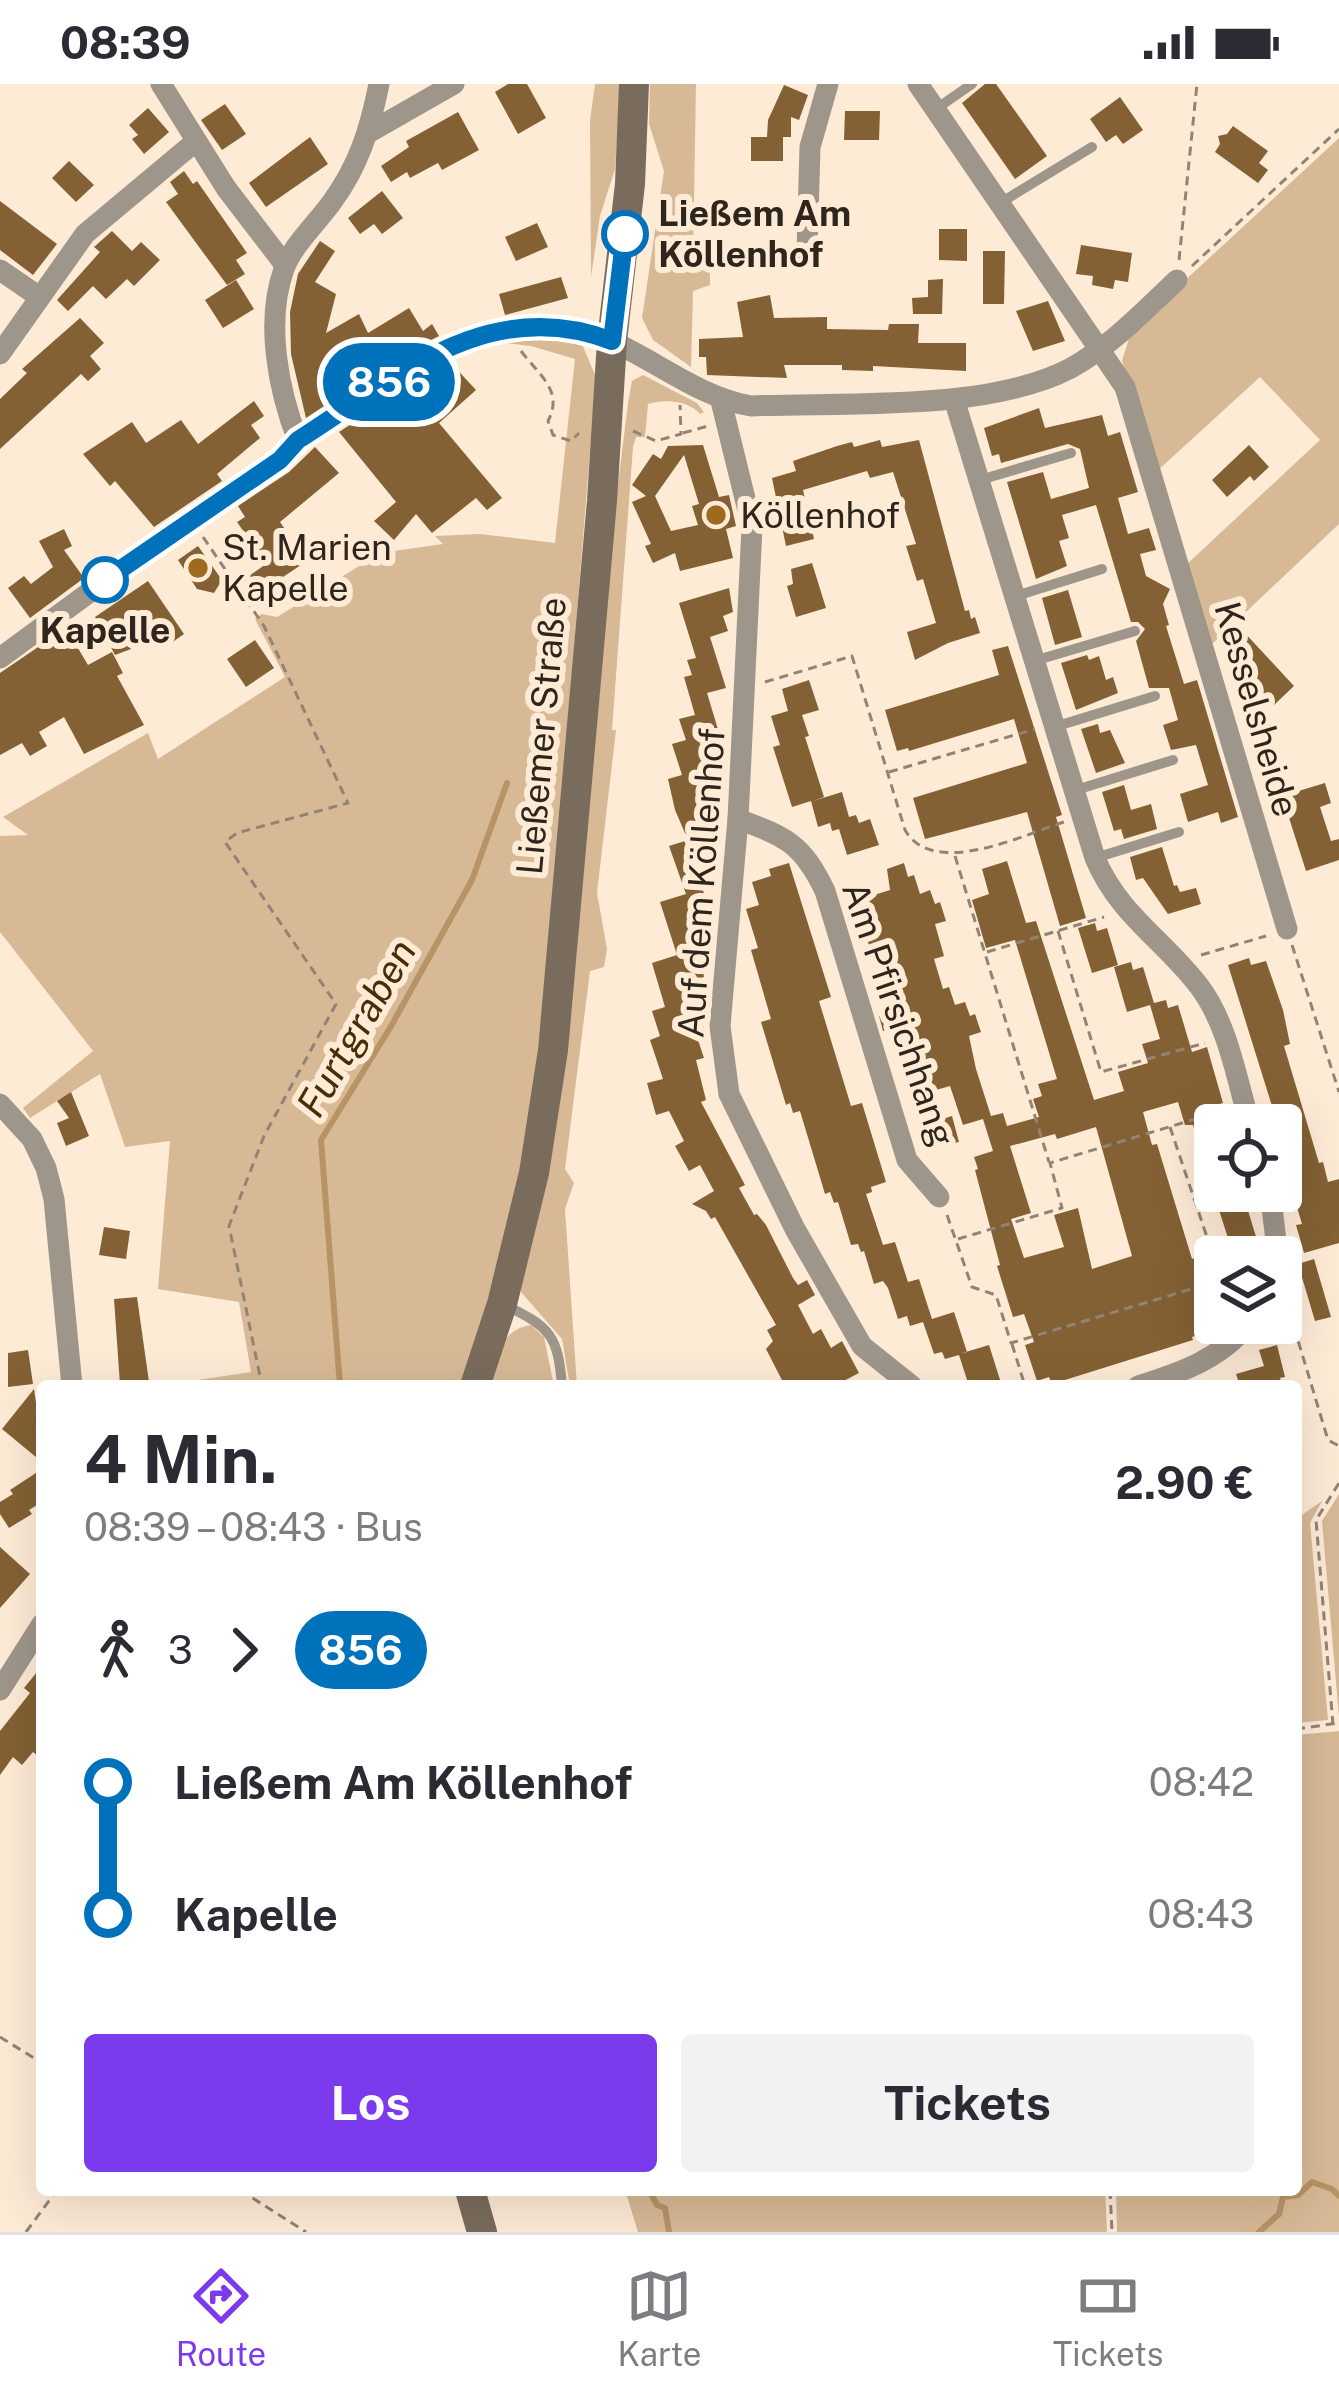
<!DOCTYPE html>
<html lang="de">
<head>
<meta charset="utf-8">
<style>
	:root { --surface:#fff; --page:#f2f2f3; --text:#2b2b33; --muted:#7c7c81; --line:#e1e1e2; --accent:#7c3aed }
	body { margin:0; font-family:"Public Sans",sans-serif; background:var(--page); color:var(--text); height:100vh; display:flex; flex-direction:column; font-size:45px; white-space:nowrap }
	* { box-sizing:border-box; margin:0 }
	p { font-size:39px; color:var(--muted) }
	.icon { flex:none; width:66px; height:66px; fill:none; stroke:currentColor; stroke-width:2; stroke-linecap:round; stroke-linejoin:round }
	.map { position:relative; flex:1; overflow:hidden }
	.sheet { position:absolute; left:36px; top:1296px; width:1266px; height:816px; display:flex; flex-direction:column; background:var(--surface); border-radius:12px; box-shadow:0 12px 48px #0002 }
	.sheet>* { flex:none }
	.badge { padding:0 24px; border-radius:39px; font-size:42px; line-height:78px }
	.fabs { position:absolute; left:1194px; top:1020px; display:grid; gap:24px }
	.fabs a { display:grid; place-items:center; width:108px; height:108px; border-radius:12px; background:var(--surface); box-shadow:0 12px 48px #0002; font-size:60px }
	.map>.badge { position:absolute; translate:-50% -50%; box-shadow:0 0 0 6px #fff }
	.legs { display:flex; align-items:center; gap:18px; height:132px; padding:0 48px; font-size:39px }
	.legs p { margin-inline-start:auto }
	.summary { display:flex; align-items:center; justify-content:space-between; height:204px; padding:0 48px }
	h1 { font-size:66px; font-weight:700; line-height:90px }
	.cta { display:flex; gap:24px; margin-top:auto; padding:24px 48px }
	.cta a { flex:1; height:138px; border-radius:12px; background:var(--accent); color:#fff; font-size:48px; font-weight:700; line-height:138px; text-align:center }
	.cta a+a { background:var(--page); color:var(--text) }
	ul { padding:0 48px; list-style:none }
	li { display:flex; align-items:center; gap:42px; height:132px; font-size:45px }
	li i { display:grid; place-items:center; width:18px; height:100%; margin:0 15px; background:currentColor }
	li i::after { content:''; width:30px; height:30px; margin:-15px; border:9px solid; border-radius:50%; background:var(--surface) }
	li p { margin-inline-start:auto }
	li:first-child i { background:linear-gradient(#0000 50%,currentColor 0) }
	li:last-child i { background:linear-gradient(currentColor 50%,#0000 0) }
	.status { display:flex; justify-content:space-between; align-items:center; height:84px; padding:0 60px; background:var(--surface); direction:ltr }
	.status svg { height:33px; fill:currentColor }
	.dock { display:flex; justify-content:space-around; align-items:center; height:168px; border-top:3px solid var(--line); background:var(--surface); font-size:33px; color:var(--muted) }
	.dock a { display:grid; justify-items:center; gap:6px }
	.dock .active { color:var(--accent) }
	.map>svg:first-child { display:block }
</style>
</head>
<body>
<div class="status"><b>08:39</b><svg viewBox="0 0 49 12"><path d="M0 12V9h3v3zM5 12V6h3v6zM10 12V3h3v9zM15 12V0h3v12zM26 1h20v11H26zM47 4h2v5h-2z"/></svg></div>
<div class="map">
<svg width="1339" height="2148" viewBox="0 0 1339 2148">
	<rect width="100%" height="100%" fill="#feebd6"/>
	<g fill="#d8b996">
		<path d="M595 0H621L615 85 600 132 591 193 590 36Z"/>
		<path d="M650 0H696L693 177 710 178V201L693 207 691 283 653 256 642 234 664 87 649 40Z"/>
		<path d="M1339 54V440L1211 561 1186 481 1320 356 1260 293 1156 388 1122 277 1129 254 1162 225 1181 200Z"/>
		<path d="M555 250 581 258 596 293 550 863 525 1076 465 1302H157L251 1288 239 1218 158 1205 170 1057 125 1063 100 990 30 1034 23 1024 93 967 0 848V752L28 751 3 733 148 649 158 675 285 593 255 535 262 530 277 533 380 469 443 460 435 452 480 450 555 459 575 275 531 262 498 258 499 253Z"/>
		<path d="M643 291 697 319 704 328 700 330C688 316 665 315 648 320L645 353H636L633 363 612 646H616L597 809 607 865 604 883 590 887 565 1085 574 1099 565 1125 577 1302H570L562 1255 521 1208 520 1199 628 319 632 297Z"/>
		<path d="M531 1241 544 1253 554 1302H488C497 1274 499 1246 531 1241Z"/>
		<path d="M1339 1410V1633L1322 1437Z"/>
		<path d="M1322 1417 1310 1439 1328 1636 1296 1639V1435Z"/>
		<path d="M1339 1647V2148H1117L1116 2106H1296V1651Z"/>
		<path d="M625 2106H1105L1107 2148H638Z"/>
	</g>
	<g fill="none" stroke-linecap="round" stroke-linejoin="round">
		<g stroke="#b89365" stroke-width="6">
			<path d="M340 1302 321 1056 390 944 472 796 507 699"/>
			<path d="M649 2106 657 2121 665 2124 669 2148"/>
			<path d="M1259 2148 1279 2130 1283 2113 1298 2111 1312 2098 1332 2105 1339 2112"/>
		</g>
	</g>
	<g fill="#846134" fill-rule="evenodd">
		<path d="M508 0H527L546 34 518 50 495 8Z"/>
		<path d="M985 0H996L1047 72 1015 95 962 19Z"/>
		<path d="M784 1 808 11 799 36 791 33V53H783V77H751V53H767L768 36Z"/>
		<path d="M1120 13 1143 46 1123 60 1116 51 1106 58 1090 35Z"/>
		<path d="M225 20 246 50 222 66 201 36Z"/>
		<path d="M148 24 169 48 144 70 132 55 138 51 129 41Z"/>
		<path d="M845 27H880L879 56H844Z"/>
		<path d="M458 28 479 66 442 86 438 79 410 94 407 88 391 98 381 82 409 63 406 57Z"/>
		<path d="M1233 42 1268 67 1259 79 1268 86 1258 99 1215 68 1220 60 1218 52 1227 50Z"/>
		<path d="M310 53 328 80 266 123 249 99Z"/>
		<path d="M69 77 94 101 76 118 52 94Z"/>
		<path d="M184 87 193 100 197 97 247 169 236 176 245 190 227 201 166 118 178 110 170 98Z"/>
		<path d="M382 107 403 134 382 150 374 140 360 150 348 134Z"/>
		<path d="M0 117 57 160 33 191 0 166Z"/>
		<path d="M537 139 548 163 516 177 505 153Z"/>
		<path d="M939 145H967V177L939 176Z"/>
		<path d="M112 147 132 167 141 158 160 176 134 202 127 195 106 215 93 202 68 227 57 216 100 168 94 163Z"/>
		<path d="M320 157 335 167 315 198 336 210 326 249 359 230 368 249 409 224 423 247 432 240 439 252 398 273 306 334 291 270 290 228 298 190Z"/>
		<path d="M1081 161 1132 169 1128 198 1115 196 1113 205 1092 201 1093 192 1076 190Z"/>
		<path d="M983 167H1005L1004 220H983Z"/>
		<path d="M561 193 568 214 505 231 499 210Z"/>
		<path d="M943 195 942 230H913L912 214 928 213V196Z"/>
		<path d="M236 196 254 225 223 244 205 216Z"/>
		<path d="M770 211 774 234 827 233V245L888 246 889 240H919L918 259H966V287L873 282V287L842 286V281H784L787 294 707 291 706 273H699V255L743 253 737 218Z"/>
		<path d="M1048 217 1065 257 1033 267 1016 227Z"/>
		<path d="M80 234 104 259 90 272 101 285 88 297 81 290 0 365V315L27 289 22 285Z"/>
		<path d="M451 279 476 306 439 339 502 414 487 426 476 414 432 449 416 430 394 456 374 437 396 418 339 348 407 303 413 308Z"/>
		<path d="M254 317 264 332 251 341 260 354 217 390 222 397 154 443 115 397 110 402 83 370 132 338 146 359 181 336 198 360Z"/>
		<path d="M1039 324 1045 344 1102 331 1108 352 1120 348 1138 408 1118 414 1128 450 1149 444 1156 466 1140 470 1146 492 1170 505 1163 520 1169 541 1166 542 1184 600 1197 596 1238 733 1221 739 1218 728 1188 738 1180 710 1208 701 1196 661 1171 666 1163 641 1178 636 1169 604H1149L1136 557 1145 545 1138 538H1131L1096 421 1062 431 1069 454 1059 457 1067 482 1036 495 1007 398 1043 388 1051 415 1089 404 1080 365 1068 360 1001 379 999 370 992 372 984 344Z"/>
		<path d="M880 356 882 363 919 356 965 527 969 526 971 535 975 533 980 549 948 559 915 576 907 548 936 539 923 495 917 497 906 462 916 460 893 388 870 394 867 387 803 406 814 455 786 462 772 394 796 387 793 377 837 362 852 358 854 363Z"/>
		<path d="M703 361 719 413 729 411 736 442 726 445 733 474 680 487 675 469 653 479 645 462 651 460 632 418 646 412 632 401 653 370 661 375 668 362ZM684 371 699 420 692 422 698 441 671 447 655 412Z"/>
		<path d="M1249 361 1269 383 1254 397 1250 392 1227 413 1212 396Z"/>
		<path d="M315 363 339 389 280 438 307 477 250 515 239 499 266 480 237 438 245 433 238 422 289 388Z"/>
		<path d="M64 445 72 462 64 466 84 494 30 534 8 504 24 492 31 500 53 483 39 457Z"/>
		<path d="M198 462 222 496 214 509 197 505 178 476Z"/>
		<path d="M812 479 826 524 796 533 787 502 793 500 791 485Z"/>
		<path d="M148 497 184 550 167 562 146 532 123 547 131 565 115 571 95 533Z"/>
		<path d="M729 504 733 528 723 532 728 547 710 553 726 604 707 609 720 652 713 655 715 663 703 667 720 720 698 727 711 771 706 773 712 793 700 797 711 831 703 833 709 851 698 855 704 893 689 898 704 945 695 947 704 974 696 976 706 1016 701 1018 745 1101 739 1104 754 1131 757 1130 766 1141 793 1194 798 1201 807 1196 815 1211 798 1221 813 1250 821 1245 831 1264 842 1257 859 1289 834 1302H785L766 1265 773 1257 767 1246 776 1241 715 1133 711 1135 706 1127 692 1120 714 1107 700 1081 689 1087 675 1062 684 1057 669 1027 656 1031 647 999 663 995 650 956 660 952 652 927 665 923 652 879 677 871 660 818 686 810 669 762 688 756 675 726 668 695 682 691 672 660 686 656 679 635 695 631 684 593 692 591 687 576 696 574 679 519Z"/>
		<path d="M1068 506 1082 553 1055 561 1042 514Z"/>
		<path d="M66 544 88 581 112 568 123 589 117 592 144 641 84 670 64 633 39 648 47 662 30 672 22 659 0 671V589Z"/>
		<path d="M1243 547 1294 602 1274 621 1223 565Z"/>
		<path d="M255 556 274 584 246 603 227 575Z"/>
		<path d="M1008 562 1062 731 1056 733 1086 834 1060 842 1027 728 925 755 913 714 1027 679 1014 635 909 667 908 664 897 667 885 626 999 591 992 566Z"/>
		<path d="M1087 571 1089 576 1099 572 1106 596 1113 593 1118 609 1076 626 1061 579Z"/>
		<path d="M809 596 819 626 802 631 809 652 805 653 824 713 813 717 842 708 849 733 856 731 859 739 870 735 879 761 847 771 839 745 832 747 830 739 818 743 811 717 792 723 773 663 780 661 771 632 788 627 782 605Z"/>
		<path d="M1098 640 1100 649 1110 646 1125 679 1096 689 1081 645Z"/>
		<path d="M1325 699 1331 719 1320 723 1331 757 1339 755V776L1306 787 1282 712Z"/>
		<path d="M1124 701 1131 726 1151 720 1157 745 1124 755 1121 745 1114 747 1102 708Z"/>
		<path d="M1162 763 1174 802 1177 801 1180 808 1196 804 1201 820 1168 830 1143 794 1136 796 1130 773Z"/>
		<path d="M1007 777 1026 839 1036 837 1094 1016 1124 1007 1118 988 1148 979 1142 960 1160 955 1150 921 1127 928 1114 883 1131 878 1133 886 1143 883 1154 919 1166 916 1168 924 1178 921 1192 968 1207 963 1223 1019 1216 1021 1222 1041H1215V1100H1211L1193 1041H1185L1178 1018 1143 1028 1152 1061 1157 1060 1192 1175 1215 1168V1231L1209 1232 1214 1246 1192 1253 1193 1256 1052 1300 1049 1293 1037 1297 1025 1261 1034 1258 1024 1230 1013 1233 997 1182 1000 1181 975 1086 978 1085 974 1073 993 1067 983 1035 963 1041 950 1002 915 1012 897 950 890 952 888 945 883 947 879 932 890 929 862 839 855 841 853 833 849 835 845 820 890 806 887 785 904 779 908 793 914 791 920 810 930 806 935 820 940 818 946 837 935 840 944 872 934 875 943 905 949 903 955 921 965 918 970 932 975 930 981 948 969 952 976 985 991 1032 1003 1029 1007 1042 1039 1033 1033 1015 1042 1012 1038 1000 1057 995 1015 856 986 864 972 816 989 810 982 785ZM1096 1043 1132 1172 1092 1185 1078 1124 1054 1131 1064 1163 1024 1174 1011 1135 1031 1129 1010 1062 1055 1050 1057 1055Z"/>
		<path d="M789 779 831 913 819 917 851 1022 862 1019 886 1098 871 1103 872 1108 866 1110 883 1161 895 1158 908 1198 919 1195 932 1235 954 1228 967 1268 959 1270 989 1261 1002 1302H969L959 1271 945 1275 942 1268 934 1270 923 1238 910 1242 907 1232 898 1235 888 1204 883 1197 874 1200 864 1167 861 1168 858 1160 851 1161 838 1118 834 1119 830 1108 825 1110 800 1027 793 1029 790 1019 786 1021 761 938 771 935 751 866 758 864 746 825 759 821 752 798 771 792 769 785Z"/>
		<path d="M1095 839 1097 847 1107 844 1118 881 1092 889 1078 844Z"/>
		<path d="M1249 874 1251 881 1266 877 1283 926 1290 960 1284 962 1319 1079 1323 1078 1328 1098 1339 1095V1159L1304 1169 1296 1141 1302 1140 1296 1120 1302 1118 1228 881Z"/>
		<path d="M71 1008 89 1052 66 1062 57 1039 69 1034 57 1017Z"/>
		<path d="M952 1032 959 1058 926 1064 921 1047 934 1043 933 1038Z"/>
		<path d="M1213 1107H1242L1257 1156 1254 1157 1257 1168 1234 1173Z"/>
		<path d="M104 1143 130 1147 126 1175 99 1171Z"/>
		<path d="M1314 1175 1331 1233 1315 1237 1298 1180Z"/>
		<path d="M137 1213 149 1298 120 1301 114 1215Z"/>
		<path d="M1277 1261 1285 1293 1280 1294 1282 1302H1240L1236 1290 1264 1282 1259 1266Z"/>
		<path d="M28 1266 33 1300 8 1303V1269Z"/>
		<path d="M34 1305 42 1360V1378L2 1345Z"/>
		<path d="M42 1385V1418L29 1426 32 1430 9 1444 0 1430V1418L13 1410 10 1406Z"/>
		<path d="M0 1463 30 1490 0 1524Z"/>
		<path d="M42 1582V1675L33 1668 22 1681 13 1673 0 1691V1647L30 1609 24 1604Z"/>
	</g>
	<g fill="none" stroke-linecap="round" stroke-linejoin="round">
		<g stroke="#928475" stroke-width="3" stroke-dasharray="9 6" stroke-linecap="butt">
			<path d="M1179 176 1197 0"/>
			<path d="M1192 182 1339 45"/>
			<path d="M521 267C539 291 564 307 548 337L553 351 571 357 579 349"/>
			<path d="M633 347 656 357 681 350 680 321"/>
			<path d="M683 349 708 342"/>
			<path d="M203 453 264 542 348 719 237 749 225 758 336 920 264 1052 229 1142 262 1302"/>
			<path d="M765 598 852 572 905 746C933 795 1023 751 1064 738"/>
			<path d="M889 688 1035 645"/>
			<path d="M955 772 1049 1078"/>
			<path d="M1058 847 1101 988 1205 959"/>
			<path d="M1292 861 1339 1008"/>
			<path d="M987 868 1104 833"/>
			<path d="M1201 871 1266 852"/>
			<path d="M1170 1043 1215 1177"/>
			<path d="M947 1131 972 1203 996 1211 1011 1259 1215 1198"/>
			<path d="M958 1155 1062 1124 1050 1079 1225 1026"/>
			<path d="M1281 1200 1328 1356 1339 1362"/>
			<path d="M1012 1260 1025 1302"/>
			<path d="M1333 1641 1316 1436 1339 1399"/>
			<path d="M1296 1645 1339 1639"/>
			<path d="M0 1953 42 1979"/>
			<path d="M240 2106 306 2148"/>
			<path d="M1110 2106 1112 2148"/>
			<path d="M26 2148 57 2106"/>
		</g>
		<g stroke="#9f968b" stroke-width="10">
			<path d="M936 25 972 0"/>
			<path d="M1000 119 1092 63"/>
			<path d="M980 396 1071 369"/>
			<path d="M1016 512 1102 485"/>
			<path d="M1034 577 1135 547"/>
			<path d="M1054 643 1155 612"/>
			<path d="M1076 706 1173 676"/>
			<path d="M1095 774 1179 748"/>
			<path d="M505 1221C550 1243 558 1251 562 1302"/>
		</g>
		<g stroke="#9f968b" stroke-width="21">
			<path d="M161 0 226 104 285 181"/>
			<path d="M918 0 1125 303 1287 845"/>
			<path d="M370 48 454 0"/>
			<path d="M807 168 810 63 828 0"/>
			<path d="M0 186 38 212"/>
			<path d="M0 270 85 150 195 58"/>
			<path d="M954 315 1095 774C1119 831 1163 855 1199 902 1228 940 1237 996 1250 1041"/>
			<path d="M721 317 752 443 738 735 720 942 729 1010 795 1145 862 1262 912 1302"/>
			<path d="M298 357C278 305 265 238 284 185 292 162 317 139 332 118 359 81 370 45 379 0"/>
			<path d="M0 574 147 466 280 376 298 357C389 298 494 206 609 256 657 277 699 313 751 322 845 318 987 328 1071 284 1111 262 1144 227 1177 196"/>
			<path d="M738 735C786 753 802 759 825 807L907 1076 939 1113"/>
			<path d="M0 1020 32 1055 46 1084 54 1115 72 1302"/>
			<path d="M1270 1107 1278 1173"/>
			<path d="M1138 1302C1180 1289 1221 1275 1249 1239"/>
			<path d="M0 1606 42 1540"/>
		</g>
		<g stroke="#796c5c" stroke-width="30">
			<path d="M475 1302 502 1220 534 1089 553 966 602 417 612 257 630 100 634 0"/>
			<path d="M470 2106 482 2148"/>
		</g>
	</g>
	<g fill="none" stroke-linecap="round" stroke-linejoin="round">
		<g stroke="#fff" stroke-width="27">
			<path id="line-1" d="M105 496 280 376 298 356C396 294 489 209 612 257L625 150"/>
		</g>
		<use href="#line-1" stroke="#0072bc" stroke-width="18"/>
	</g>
	<g fill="#fff" stroke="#0072bc" stroke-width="6">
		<circle cx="625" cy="150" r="21"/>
		<circle cx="105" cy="496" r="21"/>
	</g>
	<g fill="#9d6a20" stroke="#feebd6" stroke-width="4.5">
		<circle cx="716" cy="431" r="12"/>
		<circle cx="198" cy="484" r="12"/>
	</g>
	<g text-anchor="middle" stroke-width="12" stroke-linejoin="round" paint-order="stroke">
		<g font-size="36" font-weight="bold" fill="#2e261c" stroke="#feebd6" text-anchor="start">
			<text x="658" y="142">Ließem Am<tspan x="658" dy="41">Köllenhof</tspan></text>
			<text x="105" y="559" text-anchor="middle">Kapelle</text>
		</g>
		<g font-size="36" fill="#2e261c" stroke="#feebd6" text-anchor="start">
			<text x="740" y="444">Köllenhof</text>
			<text x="222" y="476">St. Marien<tspan x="222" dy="41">Kapelle</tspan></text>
		</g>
		<g font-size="36" fill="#2e261c" stroke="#feebd6">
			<text transform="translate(1257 625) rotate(74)" y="13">Kesselsheide</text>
			<text transform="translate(541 652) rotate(-85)" y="13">Ließemer Straße</text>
			<text transform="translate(701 799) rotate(-86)" y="13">Auf dem Köllenhof</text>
			<text transform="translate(899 930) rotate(71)" y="13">Am Pfirsichhang</text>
		</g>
		<g font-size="39" font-style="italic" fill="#482d06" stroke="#feebd6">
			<text transform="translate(356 944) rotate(-60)" y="14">Furtgraben</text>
		</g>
	</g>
</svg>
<div class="fabs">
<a><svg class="icon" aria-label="locate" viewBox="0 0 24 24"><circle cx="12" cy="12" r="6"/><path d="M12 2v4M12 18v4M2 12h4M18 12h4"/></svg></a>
<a><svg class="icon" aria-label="layers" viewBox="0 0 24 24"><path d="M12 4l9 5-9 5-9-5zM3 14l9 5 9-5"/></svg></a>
</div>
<b class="badge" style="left:389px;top:298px;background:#0072bc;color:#fff">856</b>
<section class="sheet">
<div class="summary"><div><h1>4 Min.</h1><p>08:39 – 08:43 · Bus</p></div><b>2.90 €</b></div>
<div class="legs"><svg class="icon" aria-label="walk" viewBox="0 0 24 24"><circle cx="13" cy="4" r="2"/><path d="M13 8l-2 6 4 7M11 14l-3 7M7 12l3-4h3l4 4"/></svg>3<svg class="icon" aria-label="forward" viewBox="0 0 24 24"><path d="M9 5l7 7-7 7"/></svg><b class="badge" style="background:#0072bc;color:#fff">856</b></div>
<ul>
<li><i style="color:#0072bc"></i><b>Ließem Am Köllenhof</b><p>08:42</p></li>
<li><i style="color:#0072bc"></i><b>Kapelle</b><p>08:43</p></li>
</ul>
<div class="cta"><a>Los</a><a>Tickets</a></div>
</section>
</div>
<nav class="dock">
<a class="active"><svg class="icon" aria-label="directions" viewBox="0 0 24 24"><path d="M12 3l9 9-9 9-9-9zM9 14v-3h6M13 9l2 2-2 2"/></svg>Route</a>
<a><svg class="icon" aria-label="map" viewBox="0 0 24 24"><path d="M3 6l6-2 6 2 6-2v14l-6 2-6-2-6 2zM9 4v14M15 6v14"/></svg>Karte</a>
<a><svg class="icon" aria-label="tickets" viewBox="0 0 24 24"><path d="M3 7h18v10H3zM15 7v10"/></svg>Tickets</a>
</nav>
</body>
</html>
